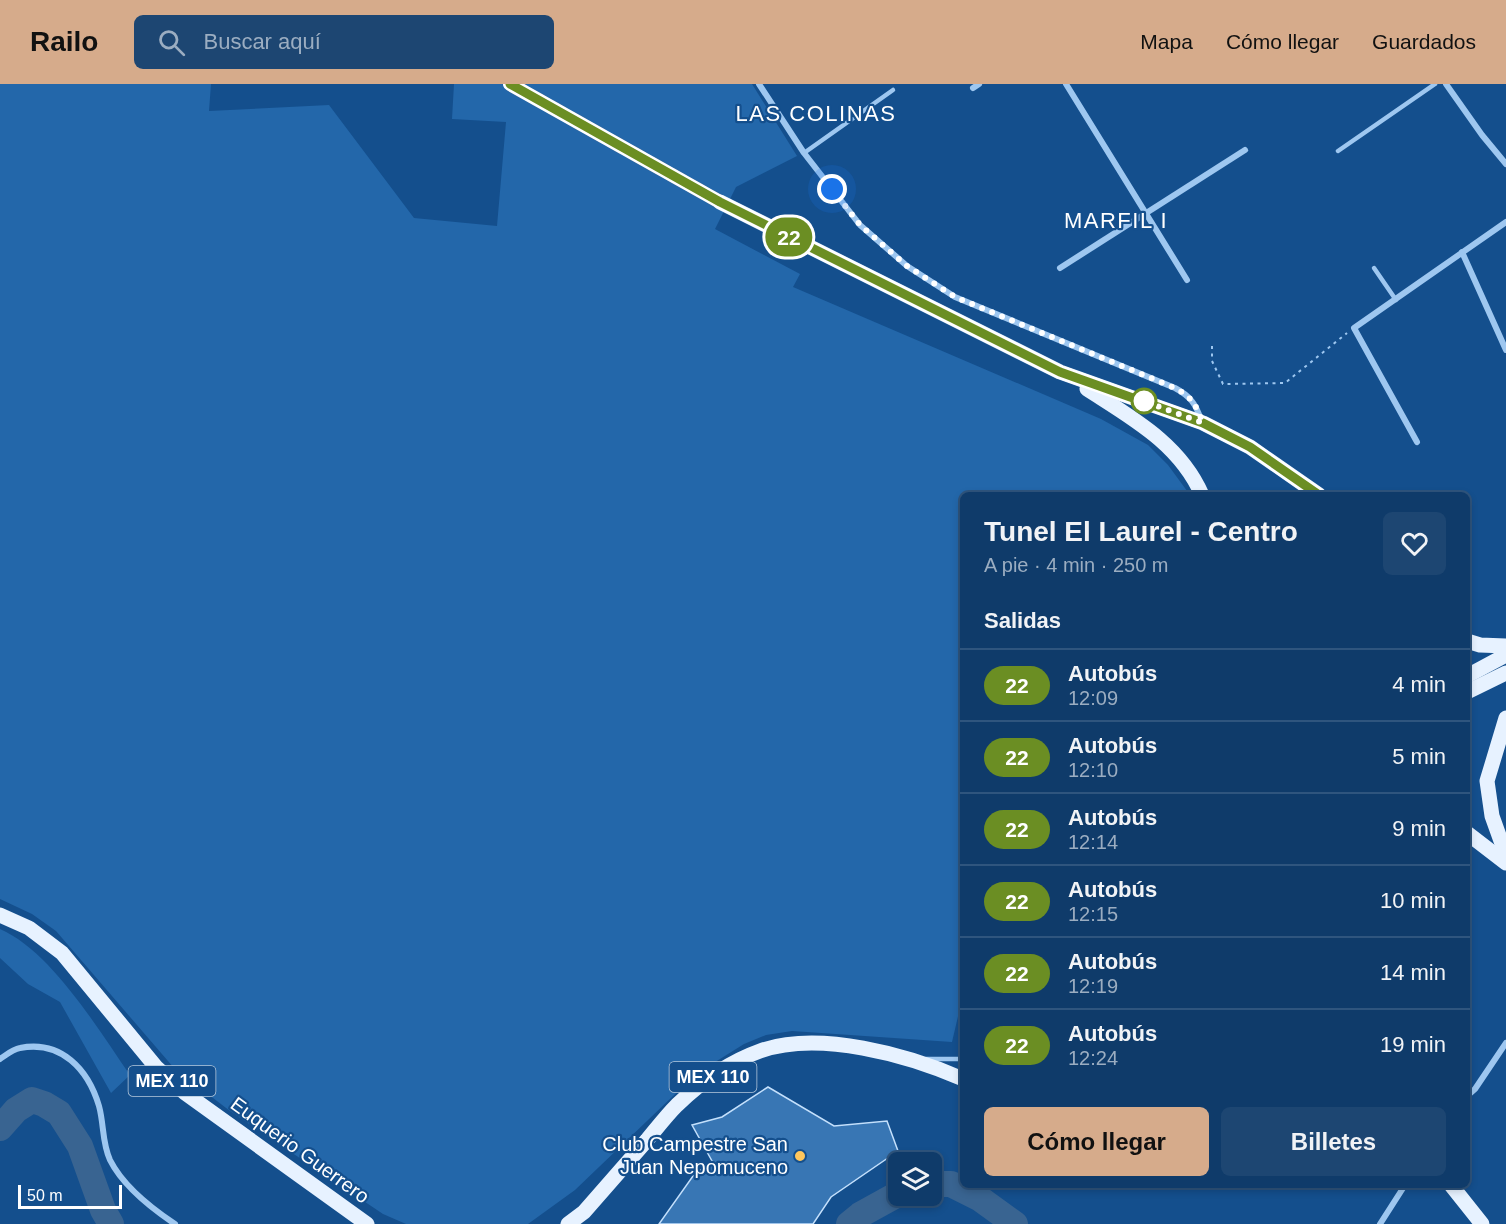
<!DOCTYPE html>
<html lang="es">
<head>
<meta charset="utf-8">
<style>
	:root { --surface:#0f3b6a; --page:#1d4672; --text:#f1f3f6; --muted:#9badc1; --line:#2f557e; --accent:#d6ab8b }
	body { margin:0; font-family:Arial,sans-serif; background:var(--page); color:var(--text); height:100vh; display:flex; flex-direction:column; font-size:22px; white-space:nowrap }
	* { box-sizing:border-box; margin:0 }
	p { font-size:20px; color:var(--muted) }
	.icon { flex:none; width:33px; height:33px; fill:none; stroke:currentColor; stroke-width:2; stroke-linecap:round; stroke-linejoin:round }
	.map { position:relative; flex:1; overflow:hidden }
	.side { position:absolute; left:960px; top:408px; width:510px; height:696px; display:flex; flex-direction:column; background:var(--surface); border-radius:9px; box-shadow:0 3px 9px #0003,0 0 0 2px var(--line) }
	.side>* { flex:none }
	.badge { padding:0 12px; border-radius:20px; font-size:21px; line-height:39px }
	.tools { position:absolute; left:888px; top:1068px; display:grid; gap:12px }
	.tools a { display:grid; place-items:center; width:54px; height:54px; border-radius:9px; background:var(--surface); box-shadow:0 3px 9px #0003,0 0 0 2px var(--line); font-size:30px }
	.scale { position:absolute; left:18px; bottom:15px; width:104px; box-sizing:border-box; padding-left:6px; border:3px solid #fff; border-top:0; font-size:16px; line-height:21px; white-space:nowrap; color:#fff; -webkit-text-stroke:4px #144f8d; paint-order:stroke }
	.you { position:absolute; width:30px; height:30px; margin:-15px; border:4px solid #fff; border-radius:50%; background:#1a73e8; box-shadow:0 0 0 9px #1a73e833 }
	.map>.badge { position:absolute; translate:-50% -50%; box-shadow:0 0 0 3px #fff }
	h2 { padding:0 24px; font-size:22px; line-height:54px }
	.round { display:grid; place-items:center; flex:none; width:63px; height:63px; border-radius:9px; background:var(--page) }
	.head { display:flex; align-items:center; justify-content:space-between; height:102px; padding:0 24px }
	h1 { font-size:28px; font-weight:700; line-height:45px }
	.primary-button { display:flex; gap:12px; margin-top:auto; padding:12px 24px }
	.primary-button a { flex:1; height:69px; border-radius:9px; background:var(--accent); color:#111; font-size:24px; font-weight:700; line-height:69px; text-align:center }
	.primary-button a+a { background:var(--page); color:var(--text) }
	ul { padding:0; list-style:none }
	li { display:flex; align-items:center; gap:18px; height:72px; padding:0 24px; border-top:2px solid var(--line) }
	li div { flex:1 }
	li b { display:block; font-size:22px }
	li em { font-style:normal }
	li .badge { min-width:66px; font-weight:700; text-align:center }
	header { display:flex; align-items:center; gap:36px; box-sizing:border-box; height:84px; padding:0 30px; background:var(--accent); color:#111 }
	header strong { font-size:28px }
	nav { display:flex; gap:33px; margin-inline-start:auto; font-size:21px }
	.search { width:420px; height:54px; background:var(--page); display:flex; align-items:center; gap:15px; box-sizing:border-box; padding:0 21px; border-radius:9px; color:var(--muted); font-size:22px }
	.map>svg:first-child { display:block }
</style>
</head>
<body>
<header>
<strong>Railo</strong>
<div class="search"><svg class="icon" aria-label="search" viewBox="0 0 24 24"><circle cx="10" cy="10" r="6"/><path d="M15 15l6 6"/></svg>Buscar aquí</div>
<nav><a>Mapa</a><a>Cómo llegar</a><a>Guardados</a></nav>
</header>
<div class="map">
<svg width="1506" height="1140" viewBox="0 0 1506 1140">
	<rect width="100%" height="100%" fill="#144f8d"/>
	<g fill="#2367aa">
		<path d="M0 0H211L209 27 329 21 414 134 497 142 506 38 452 35 454 0H752L797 72 736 103 715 145 800 190 793 203 1101 335 1148 361 1168 381 1190 411H963V911L952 958 792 947 766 951 744 960 696 990 575 1106 528 1140H406L383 1130 230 1027 174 984 56 847 32 830 0 815Z"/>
		<path d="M0 845C51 867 98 945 130 991L111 1009 60 918 28 900 0 874Z"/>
	</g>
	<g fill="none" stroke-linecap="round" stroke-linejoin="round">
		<g stroke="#396491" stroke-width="26">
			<path d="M0 1044 16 1026 32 1016 44 1020 59 1029 80 1062 103 1126 111 1140"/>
			<path d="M932 1100H951L979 1114 1015 1140"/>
			<path d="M849 1140 860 1131 898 1110"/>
		</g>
	</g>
	<path fill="#3876b4" stroke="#c4e0fc" stroke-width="1.5" d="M768 1003 834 1042 887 1037 898 1067 831 1113 813 1140H659L693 1092 712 1077 692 1041 722 1033Z"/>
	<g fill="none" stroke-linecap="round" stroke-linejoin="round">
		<path stroke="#37699e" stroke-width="15" stroke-dasharray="15 8" stroke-linecap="butt" d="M510 0 720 118"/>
		<path stroke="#9ec7f0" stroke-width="2" stroke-dasharray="3 4.5" stroke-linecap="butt" d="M1212 262V277L1223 300 1285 299 1347 249"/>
		<g stroke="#9ec7f0" stroke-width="4.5">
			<path d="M1338 67 1435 0"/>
			<path d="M804 69 893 6"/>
			<path d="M1374 184 1396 216"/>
			<path d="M926 975H963"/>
		</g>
		<g stroke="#9ec7f0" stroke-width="6">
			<path d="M759 0 804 69 860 141 907 182 955 213 1175 304C1190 312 1196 320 1201 336"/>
			<path d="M1066 0 1187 196"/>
			<path d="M1446 0 1482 51 1506 80"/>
			<path d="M973 4 979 0"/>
			<path d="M1462 168 1506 266"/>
			<path d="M1060 184 1245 66"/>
			<path d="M1417 358 1354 244 1506 138"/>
			<path d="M0 975C6 971 13 965 20 964 61 956 88 985 99 1022 104 1040 102 1059 110 1076 123 1102 151 1124 175 1140"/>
			<path d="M1467 1012 1475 1005 1506 959"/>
			<path d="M1380 1140 1405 1101"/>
		</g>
		<g stroke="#e7f2ff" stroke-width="15">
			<path d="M720 118 1060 288 1203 339 1250 363 1319 411"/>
			<path d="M1087 305C1132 334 1180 360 1202 411"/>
			<path d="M1467 557 1480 561 1506 562"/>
			<path d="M1467 592 1506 571"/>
			<path d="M1467 608 1506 589"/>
			<path d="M1506 634 1487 697 1492 732 1506 771"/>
			<path d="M1467 749 1506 779"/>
			<path d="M0 831 29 844 62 869 156 983 185 1009 367 1140"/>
			<path d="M1451 1101 1482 1140"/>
			<path d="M568 1140 584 1128C605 1104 626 1080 647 1056 657 1044 666 1032 677 1021 700 999 729 978 760 967 819 946 908 971 963 995"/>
		</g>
	</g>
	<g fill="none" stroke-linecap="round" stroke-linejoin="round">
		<g stroke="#fff" stroke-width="14">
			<path id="line" d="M510 0 720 118 1060 288 1203 339 1250 363 1319 411"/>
		</g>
		<use href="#line" stroke="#6b8e23" stroke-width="9"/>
		<path stroke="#fff" stroke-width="6" stroke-dasharray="0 10.8" d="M832 105 860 141 907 182 955 213 1175 304C1192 313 1196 321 1203 339L1144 317"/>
	</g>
	<circle fill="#fff" stroke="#6b8e23" stroke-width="3" cx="1144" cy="317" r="12"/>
	<circle fill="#ffc75d" stroke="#144f8d" stroke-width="2" cx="800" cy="1072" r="6"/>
	<g text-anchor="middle" stroke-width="4.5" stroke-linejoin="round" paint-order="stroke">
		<g fill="#144f8d" stroke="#b8cadd" stroke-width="1.5">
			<rect x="669.5" y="978" width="87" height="30" rx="4.5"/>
			<rect x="128.5" y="982" width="87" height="30" rx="4.5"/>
		</g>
		<g font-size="18" font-weight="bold" fill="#fff">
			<text x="713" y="999">MEX 110</text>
			<text x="172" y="1003">MEX 110</text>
		</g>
		<g font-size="20" fill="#fff" stroke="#144f8d" text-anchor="end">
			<text x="788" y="1067">Club Campestre San<tspan x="788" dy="23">Juan Nepomuceno</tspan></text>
		</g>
		<g font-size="20" fill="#fff" stroke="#144f8d">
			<text transform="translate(300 1066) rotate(36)" y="7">Euquerio Guerrero</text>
		</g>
		<g font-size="22" letter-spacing="1.5" fill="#fff" stroke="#144f8d">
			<text x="816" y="37">LAS COLINAS</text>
			<text x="1116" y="144">MARFIL I</text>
		</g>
	</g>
</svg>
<div class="tools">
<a><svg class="icon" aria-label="layers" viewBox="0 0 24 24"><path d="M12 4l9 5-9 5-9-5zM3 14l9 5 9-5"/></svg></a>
</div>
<div class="scale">50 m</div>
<div class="you" style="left:832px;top:105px"></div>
<b class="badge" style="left:789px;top:153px;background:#6b8e23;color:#fff">22</b>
<section class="side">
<div class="head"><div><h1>Tunel El Laurel - Centro</h1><p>A pie · 4 min · 250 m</p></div><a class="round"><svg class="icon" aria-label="heart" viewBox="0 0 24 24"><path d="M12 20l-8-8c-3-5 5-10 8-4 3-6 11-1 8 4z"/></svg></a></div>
<h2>Salidas</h2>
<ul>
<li><span class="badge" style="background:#6b8e23;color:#fff">22</span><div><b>Autobús</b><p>12:09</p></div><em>4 min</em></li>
<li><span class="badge" style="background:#6b8e23;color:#fff">22</span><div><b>Autobús</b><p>12:10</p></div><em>5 min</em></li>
<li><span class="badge" style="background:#6b8e23;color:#fff">22</span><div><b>Autobús</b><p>12:14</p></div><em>9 min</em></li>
<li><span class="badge" style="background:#6b8e23;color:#fff">22</span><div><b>Autobús</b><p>12:15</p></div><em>10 min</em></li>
<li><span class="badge" style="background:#6b8e23;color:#fff">22</span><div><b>Autobús</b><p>12:19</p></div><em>14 min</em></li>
<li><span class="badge" style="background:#6b8e23;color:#fff">22</span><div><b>Autobús</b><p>12:24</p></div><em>19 min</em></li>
</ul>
<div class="primary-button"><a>Cómo llegar</a><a>Billetes</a></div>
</section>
</div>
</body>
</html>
